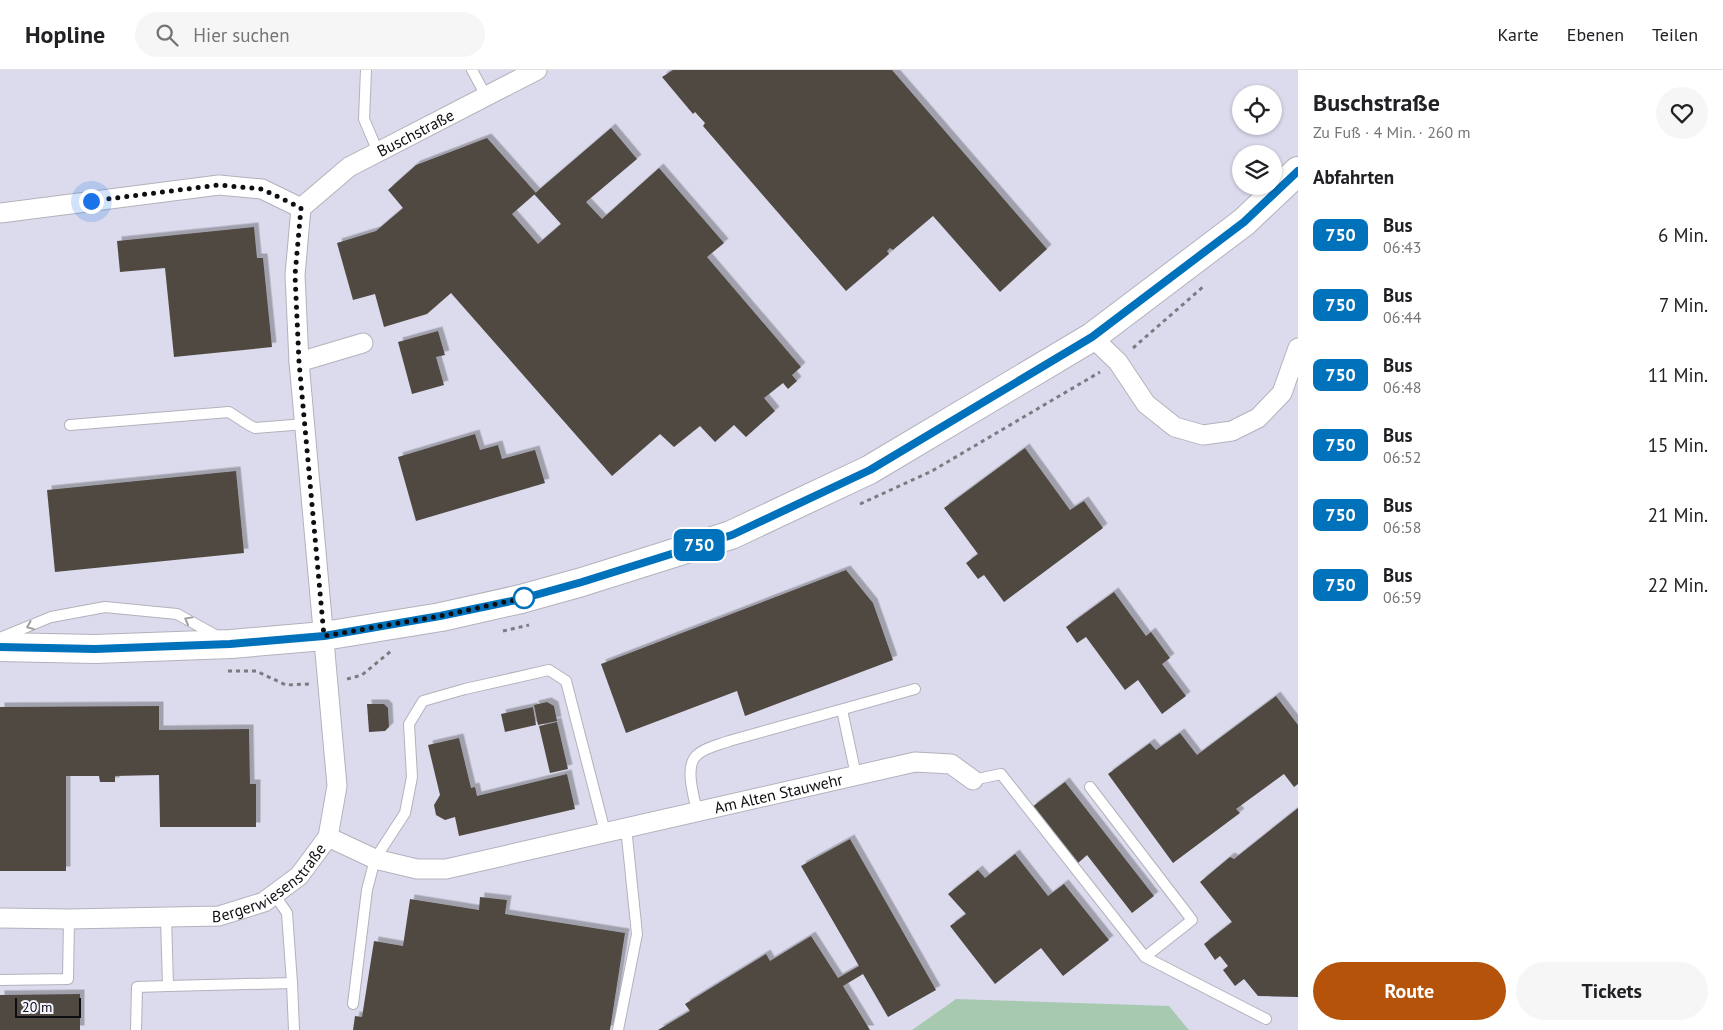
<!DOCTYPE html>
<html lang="de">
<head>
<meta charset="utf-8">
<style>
	:root { --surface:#fff; --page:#f6f6f6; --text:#202124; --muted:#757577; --line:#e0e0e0; --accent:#b45309 }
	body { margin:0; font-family:"PT Sans",sans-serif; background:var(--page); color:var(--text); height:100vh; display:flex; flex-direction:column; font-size:19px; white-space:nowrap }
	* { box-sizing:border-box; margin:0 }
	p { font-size:16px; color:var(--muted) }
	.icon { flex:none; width:28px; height:28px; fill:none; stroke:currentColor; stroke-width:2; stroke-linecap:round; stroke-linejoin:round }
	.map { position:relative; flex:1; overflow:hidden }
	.side { display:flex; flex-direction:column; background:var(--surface); width:425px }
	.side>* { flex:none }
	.badge { padding:0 10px; border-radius:8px; font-size:18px; line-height:32px }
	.buttons { position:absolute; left:1232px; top:15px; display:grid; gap:10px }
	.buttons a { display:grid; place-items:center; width:50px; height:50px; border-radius:50%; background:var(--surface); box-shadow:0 1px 4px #0004; font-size:25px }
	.scale { position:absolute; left:15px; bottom:12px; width:66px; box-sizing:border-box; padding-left:5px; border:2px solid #0f0e12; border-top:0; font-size:14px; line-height:18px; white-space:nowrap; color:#0f0e12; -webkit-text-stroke:4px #f4f4ff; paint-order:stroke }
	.you { position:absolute; width:25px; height:25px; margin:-12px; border:4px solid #fff; border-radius:50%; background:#1a73e8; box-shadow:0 0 0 8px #1a73e833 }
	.map>.badge { position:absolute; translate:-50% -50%; box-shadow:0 0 0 2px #fff }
	h2 { padding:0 15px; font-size:19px; line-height:45px }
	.round { display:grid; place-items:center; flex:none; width:52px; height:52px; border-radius:26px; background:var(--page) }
	.head { display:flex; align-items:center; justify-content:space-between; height:85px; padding:0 15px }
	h1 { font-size:24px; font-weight:800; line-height:38px }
	.primary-button { display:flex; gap:10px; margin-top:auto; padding:10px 15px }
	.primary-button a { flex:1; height:58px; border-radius:30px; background:var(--accent); color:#fff; font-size:20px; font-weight:800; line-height:58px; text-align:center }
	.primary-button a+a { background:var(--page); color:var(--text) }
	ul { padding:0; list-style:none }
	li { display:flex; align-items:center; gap:15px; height:70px; padding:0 15px }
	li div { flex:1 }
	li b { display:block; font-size:19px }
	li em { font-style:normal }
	li .badge { min-width:55px; font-weight:700; text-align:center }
	header { display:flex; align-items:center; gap:30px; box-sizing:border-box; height:70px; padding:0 25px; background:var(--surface); border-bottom:1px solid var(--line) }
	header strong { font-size:24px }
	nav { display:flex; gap:28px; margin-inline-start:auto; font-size:18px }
	.search { width:350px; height:45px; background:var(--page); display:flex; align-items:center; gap:12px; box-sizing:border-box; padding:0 18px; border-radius:28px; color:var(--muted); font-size:19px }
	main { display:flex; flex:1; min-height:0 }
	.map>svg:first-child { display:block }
</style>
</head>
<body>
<header>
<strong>Hopline</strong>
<div class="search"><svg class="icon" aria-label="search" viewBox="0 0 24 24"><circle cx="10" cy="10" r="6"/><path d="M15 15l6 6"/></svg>Hier suchen</div>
<nav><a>Karte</a><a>Ebenen</a><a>Teilen</a></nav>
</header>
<main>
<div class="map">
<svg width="1298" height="960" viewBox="0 0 1298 960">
	<defs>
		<filter id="shadow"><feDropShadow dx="4.5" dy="-4.5" stdDeviation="0" flood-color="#0004"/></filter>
	</defs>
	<rect width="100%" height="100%" fill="#e6e6f1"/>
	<path fill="#dbdbed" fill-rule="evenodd" d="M0 0H1298V960H1190L956 929 912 960H0ZM1241 24H1274V56H1241ZM1241 84H1274V116H1241Z"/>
	<path fill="#a6c9b0" d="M956 929 1169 936 1188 959 1190 960H912Z"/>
	<g fill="#504942" filter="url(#shadow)">
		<path d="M673 0H892L1047 179 1000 222 933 146 893 180 890 178 887 181 889 184 846 221 703 56 705 53 695 42 693 44 662 7Z"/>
		<path d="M611 58 637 89 586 132 602 149 659 98 724 173 707 187 801 297 792 305 797 311 788 319 783 313 764 328 775 341 746 367 734 355 715 372 700 356 674 377 660 364 612 406 451 223 427 244 384 257 375 224 353 230 337 173 376 161 403 138 388 120 416 95 487 68 536 123 512 144 538 174 561 154 534 124Z"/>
		<path d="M254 157 257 188H263L272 277 174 287 165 198 120 202 117 171Z"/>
		<path d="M438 261 445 285 436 287 444 315 412 324 398 272Z"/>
		<path d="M475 364 480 380 498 375 502 389 535 380 545 413 416 451 398 387Z"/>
		<path d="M1025 378 1070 440 1084 431 1103 458 1004 532 984 505 978 509 966 493 978 484 944 438Z"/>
		<path d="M236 401 244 483 55 502 47 420Z"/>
		<path d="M846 500 873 533 893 590 745 646 737 621 626 663 601 594Z"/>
		<path d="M1114 522 1146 566 1151 562 1170 588 1162 594 1186 626 1162 644 1138 610 1125 620 1086 567 1077 573 1066 557Z"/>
		<path d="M1276 626 1298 655V714L1294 717 1284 704 1236 739 1240 743 1173 793 1108 704 1150 673 1156 680 1180 663 1197 685Z"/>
		<path d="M547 632 554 636 557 651 538 655 534 635Z"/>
		<path d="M367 634H384L388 638 389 657 385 661 369 662Z"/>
		<path d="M159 636V660L249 659 250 714H256V757H160L159 705 115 706V712H100L99 706H66V801H0V637Z"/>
		<path d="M533 637 536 655 505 662 501 644Z"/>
		<path d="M557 652 568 699 550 703 539 656Z"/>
		<path d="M459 668 471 718 475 717 477 726 567 704 575 739 459 766 455 747 445 750 436 745 434 735 440 725 428 675Z"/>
		<path d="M1065 712 1154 826 1132 843 1087 785 1077 794 1032 737Z"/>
		<path d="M1298 738V927L1258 926 1244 909 1235 916 1223 900 1228 896 1220 886 1215 890 1204 874 1232 852 1200 812 1230 787 1234 789Z"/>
		<path d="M850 769 936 920 888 947 863 904 843 916 870 960H658L690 941 685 934 766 884 770 891 811 866 838 908 859 896 801 796Z"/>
		<path d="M1015 784 1048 826 1064 814 1109 870 1063 906 1041 878 995 914 950 856 966 844 948 824 978 800 985 808Z"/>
		<path d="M480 827 507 830 505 844 625 863 610 960H353L355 946 362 947 374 871 403 876 410 829 479 840Z"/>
		<path d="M80 924V960H0V925Z"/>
	</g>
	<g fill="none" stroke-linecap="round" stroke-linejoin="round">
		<g stroke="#b2b2bc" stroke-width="12">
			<g id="service">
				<path d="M366 0 364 49 378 82"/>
				<path d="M472 0 486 26"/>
				<path d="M70 355 229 342 249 355 255 358 305 354"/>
				<path d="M0 568 51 547 105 537 177 544 219 567"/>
				<path d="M842 640 856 705"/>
				<path d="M973 710 1001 704 1145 887 1266 949"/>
				<path d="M1090 717 1192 850 1145 887"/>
				<path d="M697 741C694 727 684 696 697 685 705 677 719 675 729 671L915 619"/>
				<path d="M0 910 68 909 69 849"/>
				<path d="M292 913 294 960"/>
				<path d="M168 916 292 913 287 843 274 824"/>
				<path d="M353 934 367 820 375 789 405 743 412 707 409 654 423 631 465 619 549 600 566 611 605 762"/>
				<path d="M136 960 137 917 168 916 166 847"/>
				<path d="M618 960 637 864 626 757"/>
			</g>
		</g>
		<g stroke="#b2b2bc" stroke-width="21">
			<g id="minor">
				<path d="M0 143 219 115 262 119 301 138"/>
				<path d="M1092 267 1118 292 1146 334 1175 357 1203 365 1232 361 1258 348 1282 323 1298 278"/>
				<path d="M299 292 363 273"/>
				<path id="s1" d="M328 767 375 789 417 799H446L915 692 951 694 973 710"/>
				<path id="s2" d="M0 848 69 849 219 846 264 832 299 806 328 767 337 716 299 292 295 205 301 138 349 97 537 0"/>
			</g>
		</g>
		<g stroke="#b2b2bc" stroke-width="30">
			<path id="secondary" d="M0 577 95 579 231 574 324 566 441 547 521 529 582 512 731 465 869 400 1092 267 1244 152 1298 101"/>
		</g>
		<g stroke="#7b7b82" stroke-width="3" stroke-dasharray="4 4" stroke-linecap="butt">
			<path d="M1133 278 1204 216"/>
			<path d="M860 434 932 401 1100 302"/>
			<path d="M503 561 529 555"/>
			<path d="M228 601H256L286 615 309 614"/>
			<path d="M347 609 362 605 391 581"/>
		</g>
		<use href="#service" stroke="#fff" stroke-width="10"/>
		<use href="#minor" stroke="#fff" stroke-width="19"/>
		<use href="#secondary" stroke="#fff" stroke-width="28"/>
	</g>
	<defs><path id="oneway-chevron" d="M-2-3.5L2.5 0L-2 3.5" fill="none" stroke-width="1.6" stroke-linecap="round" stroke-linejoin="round" transform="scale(1.25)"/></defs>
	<g stroke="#9f9fa0">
		<use href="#oneway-chevron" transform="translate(188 550) rotate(-151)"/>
		<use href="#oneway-chevron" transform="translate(30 556) rotate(158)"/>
	</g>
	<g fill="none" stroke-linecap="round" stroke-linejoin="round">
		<g stroke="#fff" stroke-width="11">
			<path id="line" d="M0 577 95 579 230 574 324 566 440 546 521 529 582 512 732 465 870 400 1092 267 1244 152 1298 101"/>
		</g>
		<use href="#line" stroke="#0072bc" stroke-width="8"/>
		<path stroke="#0f0e12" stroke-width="5" stroke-dasharray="0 9" d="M91 131 219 115 262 119 301 138 295 205 299 292 324 566 440 546 524 528"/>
	</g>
	<circle fill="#fff" stroke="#0072bc" stroke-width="2.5" cx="524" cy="528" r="10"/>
	<g text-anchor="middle" stroke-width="5" stroke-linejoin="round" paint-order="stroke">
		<g font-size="16" fill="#0f0e12" stroke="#f4f4ff">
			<text dy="6" stroke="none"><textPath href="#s2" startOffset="1128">Buschstraße</textPath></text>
			<text dy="6" stroke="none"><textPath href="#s1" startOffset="465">Am Alten Stauwehr</textPath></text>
			<text dy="6" stroke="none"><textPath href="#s2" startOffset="280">Bergerwiesenstraße</textPath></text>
		</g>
	</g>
</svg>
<div class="buttons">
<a><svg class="icon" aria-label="locate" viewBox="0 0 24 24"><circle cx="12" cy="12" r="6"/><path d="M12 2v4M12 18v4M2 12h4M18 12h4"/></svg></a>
<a><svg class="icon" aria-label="layers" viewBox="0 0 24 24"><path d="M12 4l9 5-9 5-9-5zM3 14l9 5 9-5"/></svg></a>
</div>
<div class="scale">20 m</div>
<div class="you" style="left:91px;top:131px"></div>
<b class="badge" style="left:699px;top:475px;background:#0072bc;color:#fff">750</b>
</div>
<section class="side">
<div class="head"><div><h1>Buschstraße</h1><p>Zu Fuß · 4 Min. · 260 m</p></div><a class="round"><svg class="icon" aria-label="heart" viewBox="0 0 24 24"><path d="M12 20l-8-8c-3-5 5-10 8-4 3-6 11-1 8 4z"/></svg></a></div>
<h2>Abfahrten</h2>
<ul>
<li><span class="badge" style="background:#0072bc;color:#fff">750</span><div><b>Bus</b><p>06:43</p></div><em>6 Min.</em></li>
<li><span class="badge" style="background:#0072bc;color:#fff">750</span><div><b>Bus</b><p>06:44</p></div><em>7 Min.</em></li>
<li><span class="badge" style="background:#0072bc;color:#fff">750</span><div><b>Bus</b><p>06:48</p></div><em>11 Min.</em></li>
<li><span class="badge" style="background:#0072bc;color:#fff">750</span><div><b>Bus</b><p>06:52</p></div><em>15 Min.</em></li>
<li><span class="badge" style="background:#0072bc;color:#fff">750</span><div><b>Bus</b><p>06:58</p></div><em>21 Min.</em></li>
<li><span class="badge" style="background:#0072bc;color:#fff">750</span><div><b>Bus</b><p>06:59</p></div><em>22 Min.</em></li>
</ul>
<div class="primary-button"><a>Route</a><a>Tickets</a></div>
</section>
</main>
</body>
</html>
